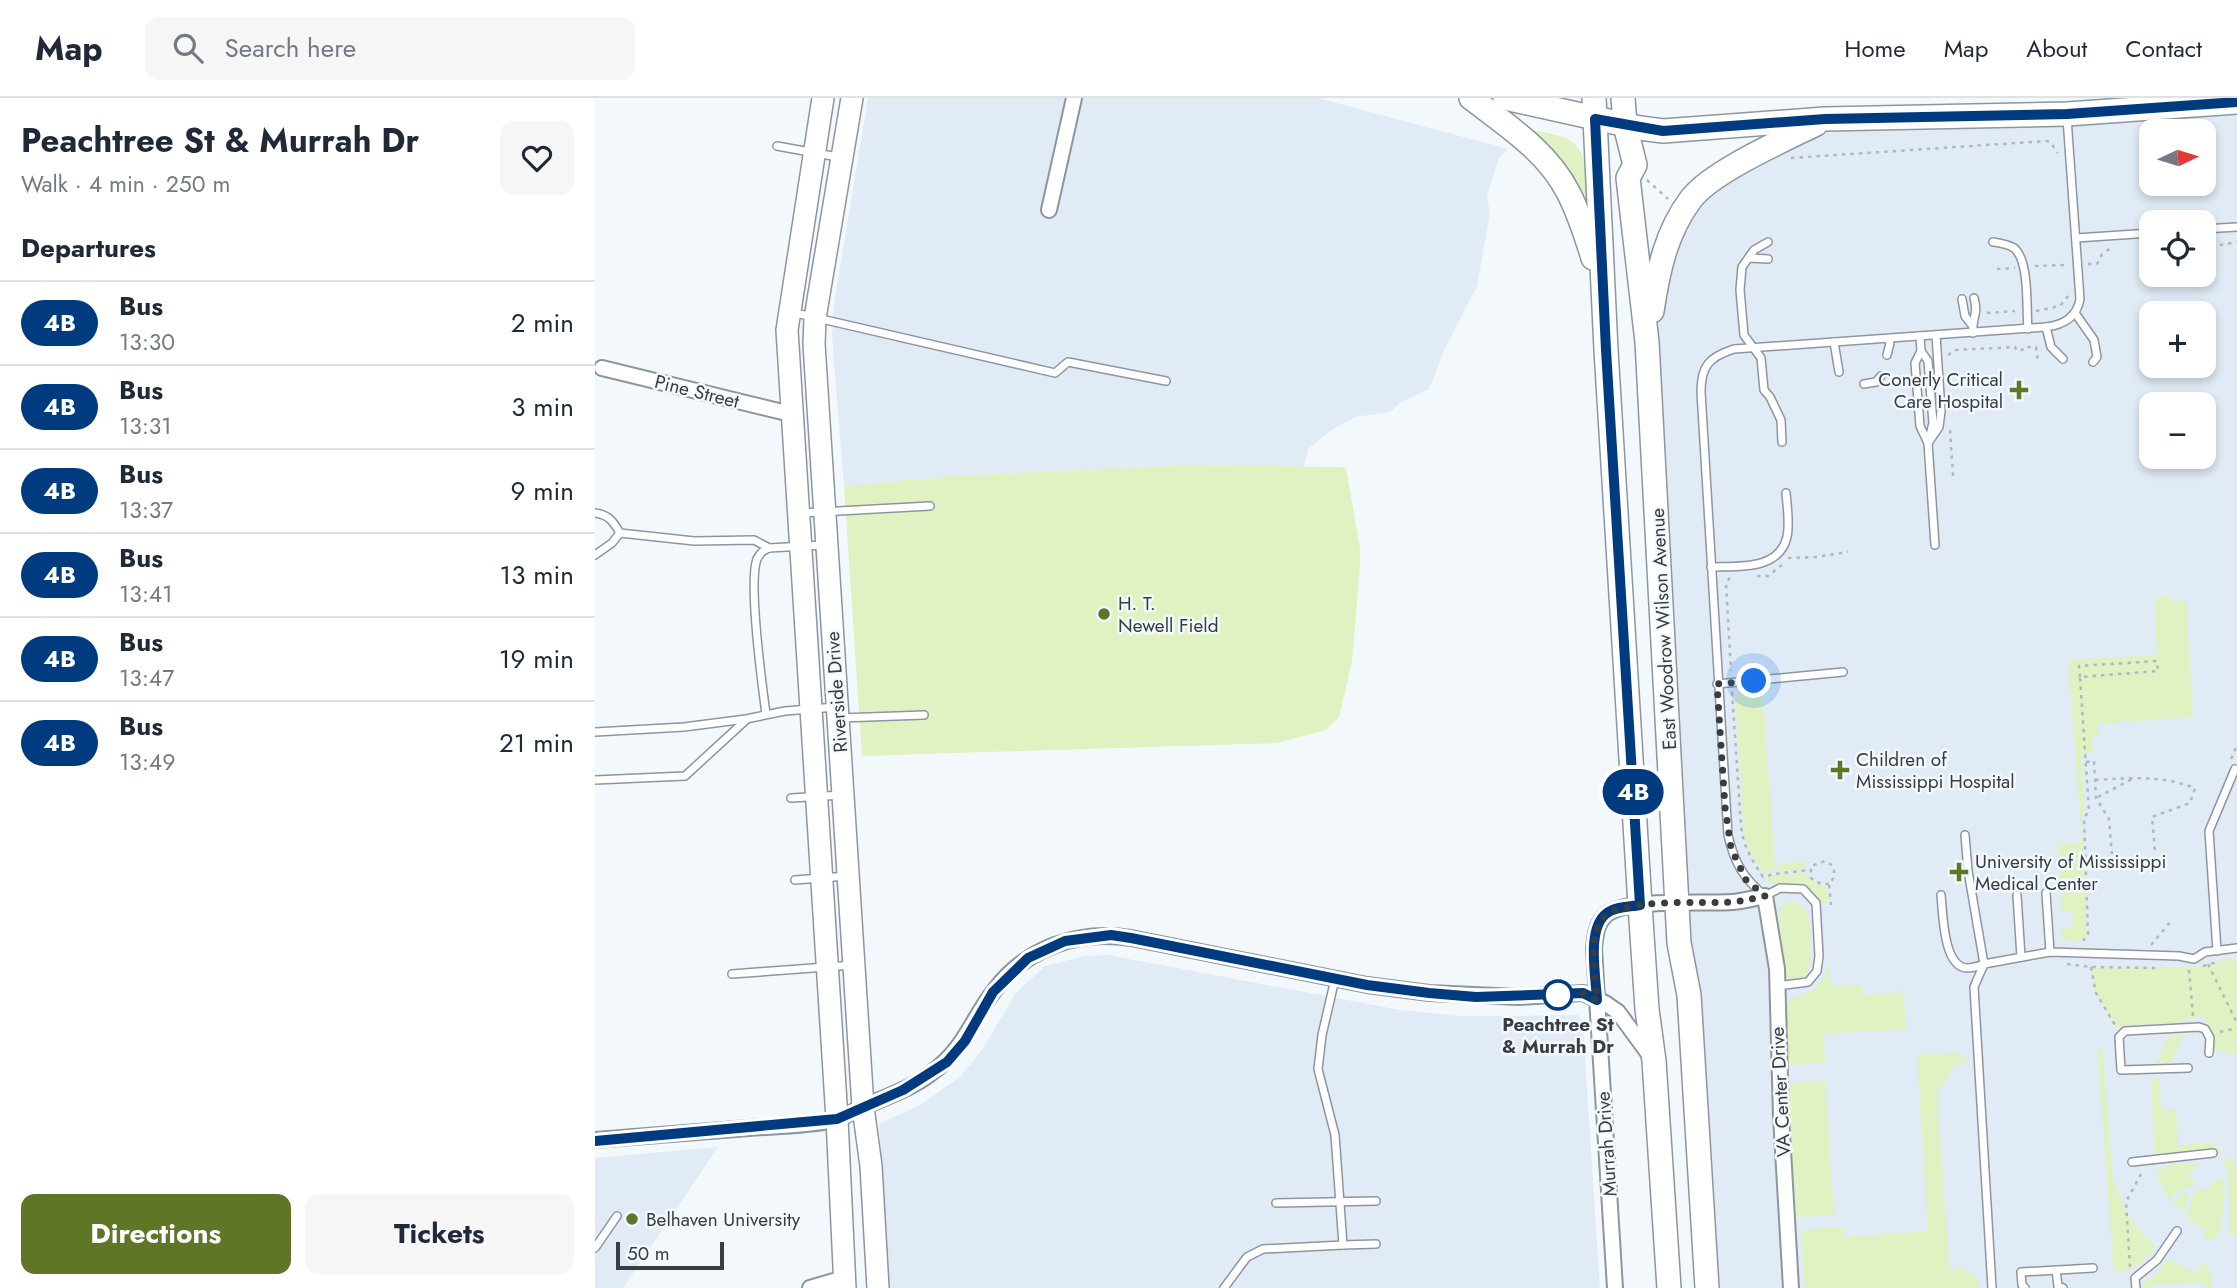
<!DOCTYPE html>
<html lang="en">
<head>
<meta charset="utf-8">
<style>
	:root { --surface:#fff; --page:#f6f6f7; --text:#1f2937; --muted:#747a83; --line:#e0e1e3; --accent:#5f7627 }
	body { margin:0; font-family:Jost,sans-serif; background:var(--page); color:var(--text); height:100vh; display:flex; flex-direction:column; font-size:26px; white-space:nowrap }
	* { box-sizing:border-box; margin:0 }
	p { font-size:23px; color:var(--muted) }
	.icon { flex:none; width:38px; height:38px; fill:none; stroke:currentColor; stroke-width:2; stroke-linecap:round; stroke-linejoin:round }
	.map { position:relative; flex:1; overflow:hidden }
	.details { display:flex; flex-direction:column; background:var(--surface); width:595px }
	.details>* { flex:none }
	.badge { padding:0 14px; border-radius:23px; font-size:24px; line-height:46px }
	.needle { width:46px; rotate:86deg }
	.buttons { position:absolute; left:1544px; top:21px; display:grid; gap:14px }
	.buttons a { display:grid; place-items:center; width:77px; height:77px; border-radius:14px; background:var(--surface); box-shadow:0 4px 10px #0003; font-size:35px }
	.scale { position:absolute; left:21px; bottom:18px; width:108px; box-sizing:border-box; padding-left:7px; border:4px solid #393d41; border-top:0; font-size:19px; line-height:24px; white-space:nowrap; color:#393d41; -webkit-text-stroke:5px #f3f8fd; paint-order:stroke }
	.you { position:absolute; width:35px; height:35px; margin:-18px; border:5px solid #fff; border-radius:50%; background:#1a73e8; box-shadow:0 0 0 10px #1a73e833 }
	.map>.badge { position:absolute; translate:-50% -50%; box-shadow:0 0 0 4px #fff }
	h2 { padding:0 21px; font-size:26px; line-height:63px }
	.round { display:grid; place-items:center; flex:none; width:74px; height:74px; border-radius:14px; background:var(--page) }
	.head { display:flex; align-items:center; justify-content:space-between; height:119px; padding:0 21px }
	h1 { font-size:33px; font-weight:700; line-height:52px }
	.cta { display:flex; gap:14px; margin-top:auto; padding:14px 21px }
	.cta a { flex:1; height:80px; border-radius:14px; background:var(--accent); color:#fff; font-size:28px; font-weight:700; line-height:80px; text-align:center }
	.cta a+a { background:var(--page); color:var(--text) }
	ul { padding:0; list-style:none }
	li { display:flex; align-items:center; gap:21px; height:84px; padding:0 21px; border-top:2px solid var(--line) }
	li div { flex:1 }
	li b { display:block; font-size:26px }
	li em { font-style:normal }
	li .badge { min-width:77px; font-weight:700; text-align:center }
	header { display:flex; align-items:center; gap:42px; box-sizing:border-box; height:98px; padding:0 35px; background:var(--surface); border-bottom:2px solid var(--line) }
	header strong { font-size:33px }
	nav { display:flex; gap:38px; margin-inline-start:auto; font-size:24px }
	.search { width:490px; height:63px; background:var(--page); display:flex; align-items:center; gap:18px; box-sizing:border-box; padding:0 24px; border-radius:14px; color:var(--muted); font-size:26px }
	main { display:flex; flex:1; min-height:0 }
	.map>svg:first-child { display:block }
</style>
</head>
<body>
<header>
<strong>Map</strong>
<div class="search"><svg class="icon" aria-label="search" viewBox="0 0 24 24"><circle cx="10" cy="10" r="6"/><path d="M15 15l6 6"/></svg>Search here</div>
<nav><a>Home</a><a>Map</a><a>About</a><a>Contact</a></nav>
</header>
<main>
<section class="details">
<div class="head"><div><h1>Peachtree St &amp; Murrah Dr</h1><p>Walk · 4 min · 250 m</p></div><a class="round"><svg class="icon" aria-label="heart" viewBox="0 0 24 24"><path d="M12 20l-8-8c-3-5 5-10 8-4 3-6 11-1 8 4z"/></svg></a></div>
<h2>Departures</h2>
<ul>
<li><span class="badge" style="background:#003b80;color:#fff">4B</span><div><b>Bus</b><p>13:30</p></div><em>2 min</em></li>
<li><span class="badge" style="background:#003b80;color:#fff">4B</span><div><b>Bus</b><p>13:31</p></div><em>3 min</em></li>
<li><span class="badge" style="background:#003b80;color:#fff">4B</span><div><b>Bus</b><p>13:37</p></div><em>9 min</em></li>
<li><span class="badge" style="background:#003b80;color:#fff">4B</span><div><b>Bus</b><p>13:41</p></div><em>13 min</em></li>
<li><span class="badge" style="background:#003b80;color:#fff">4B</span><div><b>Bus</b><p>13:47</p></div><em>19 min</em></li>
<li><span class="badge" style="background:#003b80;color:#fff">4B</span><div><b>Bus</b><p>13:49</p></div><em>21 min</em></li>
</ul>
<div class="cta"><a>Directions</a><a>Tickets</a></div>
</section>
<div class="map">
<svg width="1642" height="1190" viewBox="0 0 1642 1190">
	<rect width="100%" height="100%" fill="#f3f8fd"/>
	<g fill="#e0ebf5" fill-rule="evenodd">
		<path d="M273 0H723L913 51 904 60 892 98 895 115 882 188 848 255 834 291 805 305 795 314 760 319 735 333 713 351 709 369 595 367 358 378 249 388 237 238 239 206Z"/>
		<path d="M1642 0V1190H1111L1052 244 1062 179 1117 82 1230 21ZM1556 33H1608V86H1556ZM1556 124H1608V177H1556ZM1556 215H1608V268H1556ZM1556 306H1608V359H1556Z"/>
		<path d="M513 857 805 912 866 918 984 917 988 930 1005 1190H294L284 1026 327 1006 366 978 387 952 421 895 450 868 491 858Z"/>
		<path d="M123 1049 28 1190H0V1060Z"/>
	</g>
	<g fill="#e0f2c1">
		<path d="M932 31C944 34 959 35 970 40 1000 52 994 101 996 127Z"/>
		<path d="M595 367 751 369 765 451V469L757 564 744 619 731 632 682 645 267 658 249 388 358 378Z"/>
		<path d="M1576 498 1577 503 1591 502 1598 619 1503 626V639H1497L1498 654 1486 655 1490 715 1487 719 1492 836 1484 844 1469 842 1465 833 1469 830 1478 829 1477 813H1467L1463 747 1487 744 1473 562 1562 557 1559 499Z"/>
		<path d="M1167 587 1180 767 1179 773 1169 776 1154 753 1149 736 1140 592Z"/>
		<path d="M1210 762 1209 771 1183 773 1182 767Z"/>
		<path d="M1210 775 1218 783 1232 791 1234 800 1229 807C1223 801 1218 791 1209 787 1195 782 1180 791 1169 780L1177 777Z"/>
		<path d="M1194 804C1200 804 1205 805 1209 810 1219 822 1222 908 1189 878L1183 815 1188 806Z"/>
		<path d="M1642 861V955L1630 956V952L1619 953 1620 940 1608 918 1579 925 1529 927 1523 932 1501 895 1496 869H1593L1614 867 1625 863Z"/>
		<path d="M1234 867 1236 888 1266 887 1267 897 1304 895V892L1308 891 1311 931 1228 936 1230 965 1195 967 1187 959 1191 908 1194 901C1222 894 1222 890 1234 867Z"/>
		<path d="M1589 936 1577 964 1561 965 1574 937Z"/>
		<path d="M1502 949H1507L1518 1081 1534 1120 1560 1149C1550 1161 1536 1178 1519 1172L1518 1168Z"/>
		<path d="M1364 955 1365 959H1376L1373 963 1358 969 1354 979 1342 994 1354 1169 1359 1173 1366 1168C1371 1174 1381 1177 1384 1183L1383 1190H1210L1206 1136 1214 1131 1248 1129 1249 1139 1333 1133 1322 957Z"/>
		<path d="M1564 980 1566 1012 1581 1011 1583 1047 1618 1045 1626 1053 1621 1059 1560 1062 1556 981Z"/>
		<path d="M1230 983 1239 1118 1200 1119 1197 1117 1190 988 1195 985Z"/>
		<path d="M1633 1059 1642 1068V1136L1635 1137 1633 1070 1627 1066Z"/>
		<path d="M1577 1066H1605L1593 1078 1601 1086 1579 1095 1576 1103 1569 1094 1561 1074Z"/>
		<path d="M1621 1081 1629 1083C1631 1092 1627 1131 1622 1138 1619 1142 1615 1142 1611 1142L1608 1138 1612 1132 1602 1128 1592 1118 1599 1096 1605 1089 1610 1093Z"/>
		<path d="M1595 1094 1589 1116 1578 1105 1585 1097Z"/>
		<path d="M1573 1162 1602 1175 1606 1166 1610 1165 1615 1171 1617 1190H1611L1610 1185 1555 1187 1554 1190H1547L1549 1184 1558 1179Z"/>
	</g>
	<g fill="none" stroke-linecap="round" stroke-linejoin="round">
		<g stroke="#8c96a0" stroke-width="10">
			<g id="lane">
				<path d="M182 48 243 59"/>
				<path d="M1608 131 1642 129"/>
				<path d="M1481 140 1556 135"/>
				<path d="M1173 144 1159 152 1147 169 1145 192 1149 237 1166 260 1169 292 1175 299 1186 322 1187 344"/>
				<path d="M1398 144C1405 145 1413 146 1419 150 1435 163 1431 211 1433 231"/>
				<path d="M1154 160 1173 161"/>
				<path d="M1367 201 1370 218 1377 227"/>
				<path d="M196 214 460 275 473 264 571 283"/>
				<path d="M1480 215 1499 242 1502 259 1498 264"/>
				<path d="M1451 229 1456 249 1468 261"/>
				<path d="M1378 235C1376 220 1384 218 1379 200"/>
				<path d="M1325 238 1326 253 1320 265 1325 328 1333 345 1344 329 1346 313 1341 237"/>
				<path d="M1239 244 1244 274"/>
				<path d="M1326 253 1333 263 1338 325 1333 345 1340 447"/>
				<path d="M1292 257 1295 245 1293 241"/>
				<path d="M1269 286 1281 284 1286 278"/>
				<path d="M0 415C14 417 18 423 25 435L99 443 159 442 174 450"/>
				<path d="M207 415 335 408"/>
				<path d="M0 457 17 445 25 435"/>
				<path d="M1116 469C1142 468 1184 473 1192 439 1195 425 1192 408 1191 395"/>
				<path d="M1122 586 1248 574"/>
				<path d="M171 616C167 586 153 485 162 461 165 455 168 452 174 450L228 447"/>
				<path d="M246 620 329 617"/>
				<path d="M0 634 89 629 151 621 190 613 241 609"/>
				<path d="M0 682 90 678 151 622"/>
				<path d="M196 700 247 697"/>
				<path d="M1370 737 1373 773 1389 866 1455 854 1584 858 1599 861 1610 854 1642 850"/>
				<path d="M200 782 252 778"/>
				<path d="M1451 795 1455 854"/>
				<path d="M1346 797C1348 815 1348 869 1372 870 1377 870 1384 868 1389 866"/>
				<path d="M1422 797 1426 859"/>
				<path d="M1622 853 1614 733 1640 671"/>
				<path d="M1389 866 1379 889 1397 1190"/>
				<path d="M137 876 258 867"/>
				<path d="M1182 888 1213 884 1222 873 1224 858 1221 805 1208 791 1185 790 1170 798C1148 780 1139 764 1133 737L1106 294C1106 268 1114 259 1139 251L1451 229C1468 227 1482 219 1485 201L1472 20"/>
				<path d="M1593 970 1526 972 1524 939 1530 933 1604 929 1610 931 1615 940 1614 955"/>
				<path d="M1537 1064 1618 1055"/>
				<path d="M681 1105 781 1103"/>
				<path d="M748 1147 781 1146"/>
				<path d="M0 1150 22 1118"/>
				<path d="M1461 1172 1463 1188 1468 1190"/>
				<path d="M629 1190 652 1159 668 1151 748 1147 740 1037 723 971 727 937 740 881"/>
				<path d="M1430 1190 1427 1187 1426 1174 1498 1170"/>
				<path d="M1541 1190 1540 1180 1562 1162 1582 1133"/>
			</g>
		</g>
		<g stroke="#8c96a0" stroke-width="18">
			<g id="street">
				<path d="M454 112 479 0"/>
				<path d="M7 270 196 316"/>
				<path d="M0 1042C51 1038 103 1034 154 1030 182 1028 212 1028 239 1022 249 1019 259 1013 268 1009 291 999 315 991 335 976 370 951 375 924 399 893 432 849 483 832 536 840L772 887 834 895 924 899 988 895 1010 905 1023 914 1056 959"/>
				<path d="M215 1190 249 1180"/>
				<path d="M1020 1190 999 851C1000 840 1001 825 1011 817 1028 800 1112 806 1138 804 1149 803 1159 800 1170 798L1182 871 1186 1018 1196 1190"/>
			</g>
		</g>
		<g stroke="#8c96a0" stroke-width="24">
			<g id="secondary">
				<path d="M228 0 192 232 242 1021 250 1190"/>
				<path d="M257 0 220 220 219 246 268 1009 276 1068 283 1190"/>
			</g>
		</g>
		<g stroke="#8c96a0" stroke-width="26">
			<g id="primary">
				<path d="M876 0C911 27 952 53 973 94 984 115 991 137 998 160"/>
				<path d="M910 0 1045 30 1068 33 1230 21 1472 16 1642 4"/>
				<path d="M999 0 1011 252 1045 807 1052 911 1059 963 1074 1190"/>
				<path d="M1028 0 1030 27 1040 67 1033 80 1052 244 1084 845 1094 897 1112 1190"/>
				<path d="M1057 213C1063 173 1071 134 1096 101 1116 74 1189 42 1221 26"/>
			</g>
		</g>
		<g stroke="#b3b7bc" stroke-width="2.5" stroke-dasharray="3.5 5" stroke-linecap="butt">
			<path d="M1196 60 1452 43 1455 44 1463 55"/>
			<path d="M1052 82 1073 101"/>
			<path d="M1608 150 1642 144"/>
			<path d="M1493 166H1502L1507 156 1516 150"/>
			<path d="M1440 168 1472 167"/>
			<path d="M1402 171 1420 170"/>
			<path d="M1441 213 1465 208 1474 197"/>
			<path d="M1392 215 1420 213"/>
			<path d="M1353 257 1361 252 1420 249 1422 253 1427 252 1429 249H1441L1443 265"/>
			<path d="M1355 332 1358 378"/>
			<path d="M1193 460 1221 459 1253 454"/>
			<path d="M1162 478H1173L1187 467"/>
			<path d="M1135 480 1131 484 1136 573"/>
			<path d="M1485 579 1484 568 1562 563 1563 573 1485 579 1494 713 1489 720 1493 836 1488 843"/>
			<path d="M1137 594 1146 728C1148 748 1157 762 1168 779L1179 776 1215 772"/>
			<path d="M1636 661 1642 647"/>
			<path d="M1491 664 1499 663 1501 700 1514 721 1517 756"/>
			<path d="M1500 682C1537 680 1565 677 1600 690L1595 705 1557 719 1560 754"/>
			<path d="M1503 699 1537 681"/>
			<path d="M1234 786H1226L1216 780V768L1230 763 1238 768C1240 775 1240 780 1234 786L1236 807"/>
			<path d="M1556 847 1576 823"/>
			<path d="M1472 866 1496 869 1563 870"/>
			<path d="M1613 866 1642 925"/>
			<path d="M1608 868 1622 864"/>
			<path d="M1496 869 1501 895 1520 927"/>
			<path d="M1594 872 1598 918"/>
			<path d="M1625 934 1642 930"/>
			<path d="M1535 1169 1531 1104 1546 1076"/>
		</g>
		<use href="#lane" stroke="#fff" stroke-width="7"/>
		<use href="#street" stroke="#fff" stroke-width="14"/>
		<use href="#secondary" stroke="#fff" stroke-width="21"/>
		<use href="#primary" stroke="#fff" stroke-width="23"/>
	</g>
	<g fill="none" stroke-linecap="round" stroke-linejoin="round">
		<g stroke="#fff" stroke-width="16">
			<path id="line" d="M0 1043 242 1021 308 992 352 964 370 943 398 894 433 860 470 843 516 837 536 840 772 887 834 895 881 899 988 895 1002 902C1001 879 991 830 1012 815 1021 808 1035 809 1045 807L1011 252 1000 21 1068 33 1230 21 1472 16 1642 4"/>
		</g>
		<use href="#line" stroke="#003b80" stroke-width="10"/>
		<path stroke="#393d41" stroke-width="7" stroke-dasharray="0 12.6" d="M963 897 988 895 1002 902C1001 877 992 844 1007 822 1021 799 1111 806 1138 804 1149 803 1159 800 1170 798L1151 782 1136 750 1130 709 1122 586 1159 583"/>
	</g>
	<g fill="#5f7627" stroke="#f3f8fd" stroke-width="2.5">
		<path d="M1420.5 281.5h7v7h7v7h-7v7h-7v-7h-7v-7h7z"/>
		<circle cx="509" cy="516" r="7"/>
		<path d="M1241.5 661.5h7v7h7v7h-7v7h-7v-7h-7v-7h7z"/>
		<path d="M1360.5 763.5h7v7h7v7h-7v7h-7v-7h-7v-7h7z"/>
		<circle cx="37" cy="1121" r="7"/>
	</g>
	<circle fill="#fff" stroke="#003b80" stroke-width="3.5" cx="963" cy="897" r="14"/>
	<g text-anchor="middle" stroke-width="5" stroke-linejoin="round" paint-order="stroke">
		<g font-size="19" fill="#393d41" stroke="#f3f8fd" text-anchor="start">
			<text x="1408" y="288" text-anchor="end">Conerly Critical<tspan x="1408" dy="22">Care Hospital</tspan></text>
			<text x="523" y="512">H. T.<tspan x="523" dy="22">Newell Field</tspan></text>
			<text x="1261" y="668">Children of<tspan x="1261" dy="22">Mississippi Hospital</tspan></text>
			<text x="1380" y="770">University of Mississippi<tspan x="1380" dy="22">Medical Center</tspan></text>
			<text x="51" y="1128">Belhaven University</text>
		</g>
		<g font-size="19" fill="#393d41" stroke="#f3f8fd">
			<text transform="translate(102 293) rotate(14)" y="7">Pine Street</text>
			<text transform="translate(1068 531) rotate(-93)" y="7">East Woodrow Wilson Avenue</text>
			<text transform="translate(241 594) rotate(-94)" y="7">Riverside Drive</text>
			<text transform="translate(1185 994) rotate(-93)" y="7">VA Center Drive</text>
			<text transform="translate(1011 1046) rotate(-94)" y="7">Murrah Drive</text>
		</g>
		<g font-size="19" font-weight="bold" fill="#393d41" stroke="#f3f8fd">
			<text x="963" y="933">Peachtree St<tspan x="963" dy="22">&amp; Murrah Dr</tspan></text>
		</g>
	</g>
</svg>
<div class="buttons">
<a><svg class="needle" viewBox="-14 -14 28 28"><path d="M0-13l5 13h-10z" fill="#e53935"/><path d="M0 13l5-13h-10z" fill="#747a83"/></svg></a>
<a><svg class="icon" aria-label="locate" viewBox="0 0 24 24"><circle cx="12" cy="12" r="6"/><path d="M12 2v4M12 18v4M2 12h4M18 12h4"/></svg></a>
<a>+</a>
<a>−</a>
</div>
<div class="scale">50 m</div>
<div class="you" style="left:1159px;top:583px"></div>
<b class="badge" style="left:1038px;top:694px;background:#003b80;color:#fff">4B</b>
</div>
</main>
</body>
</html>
